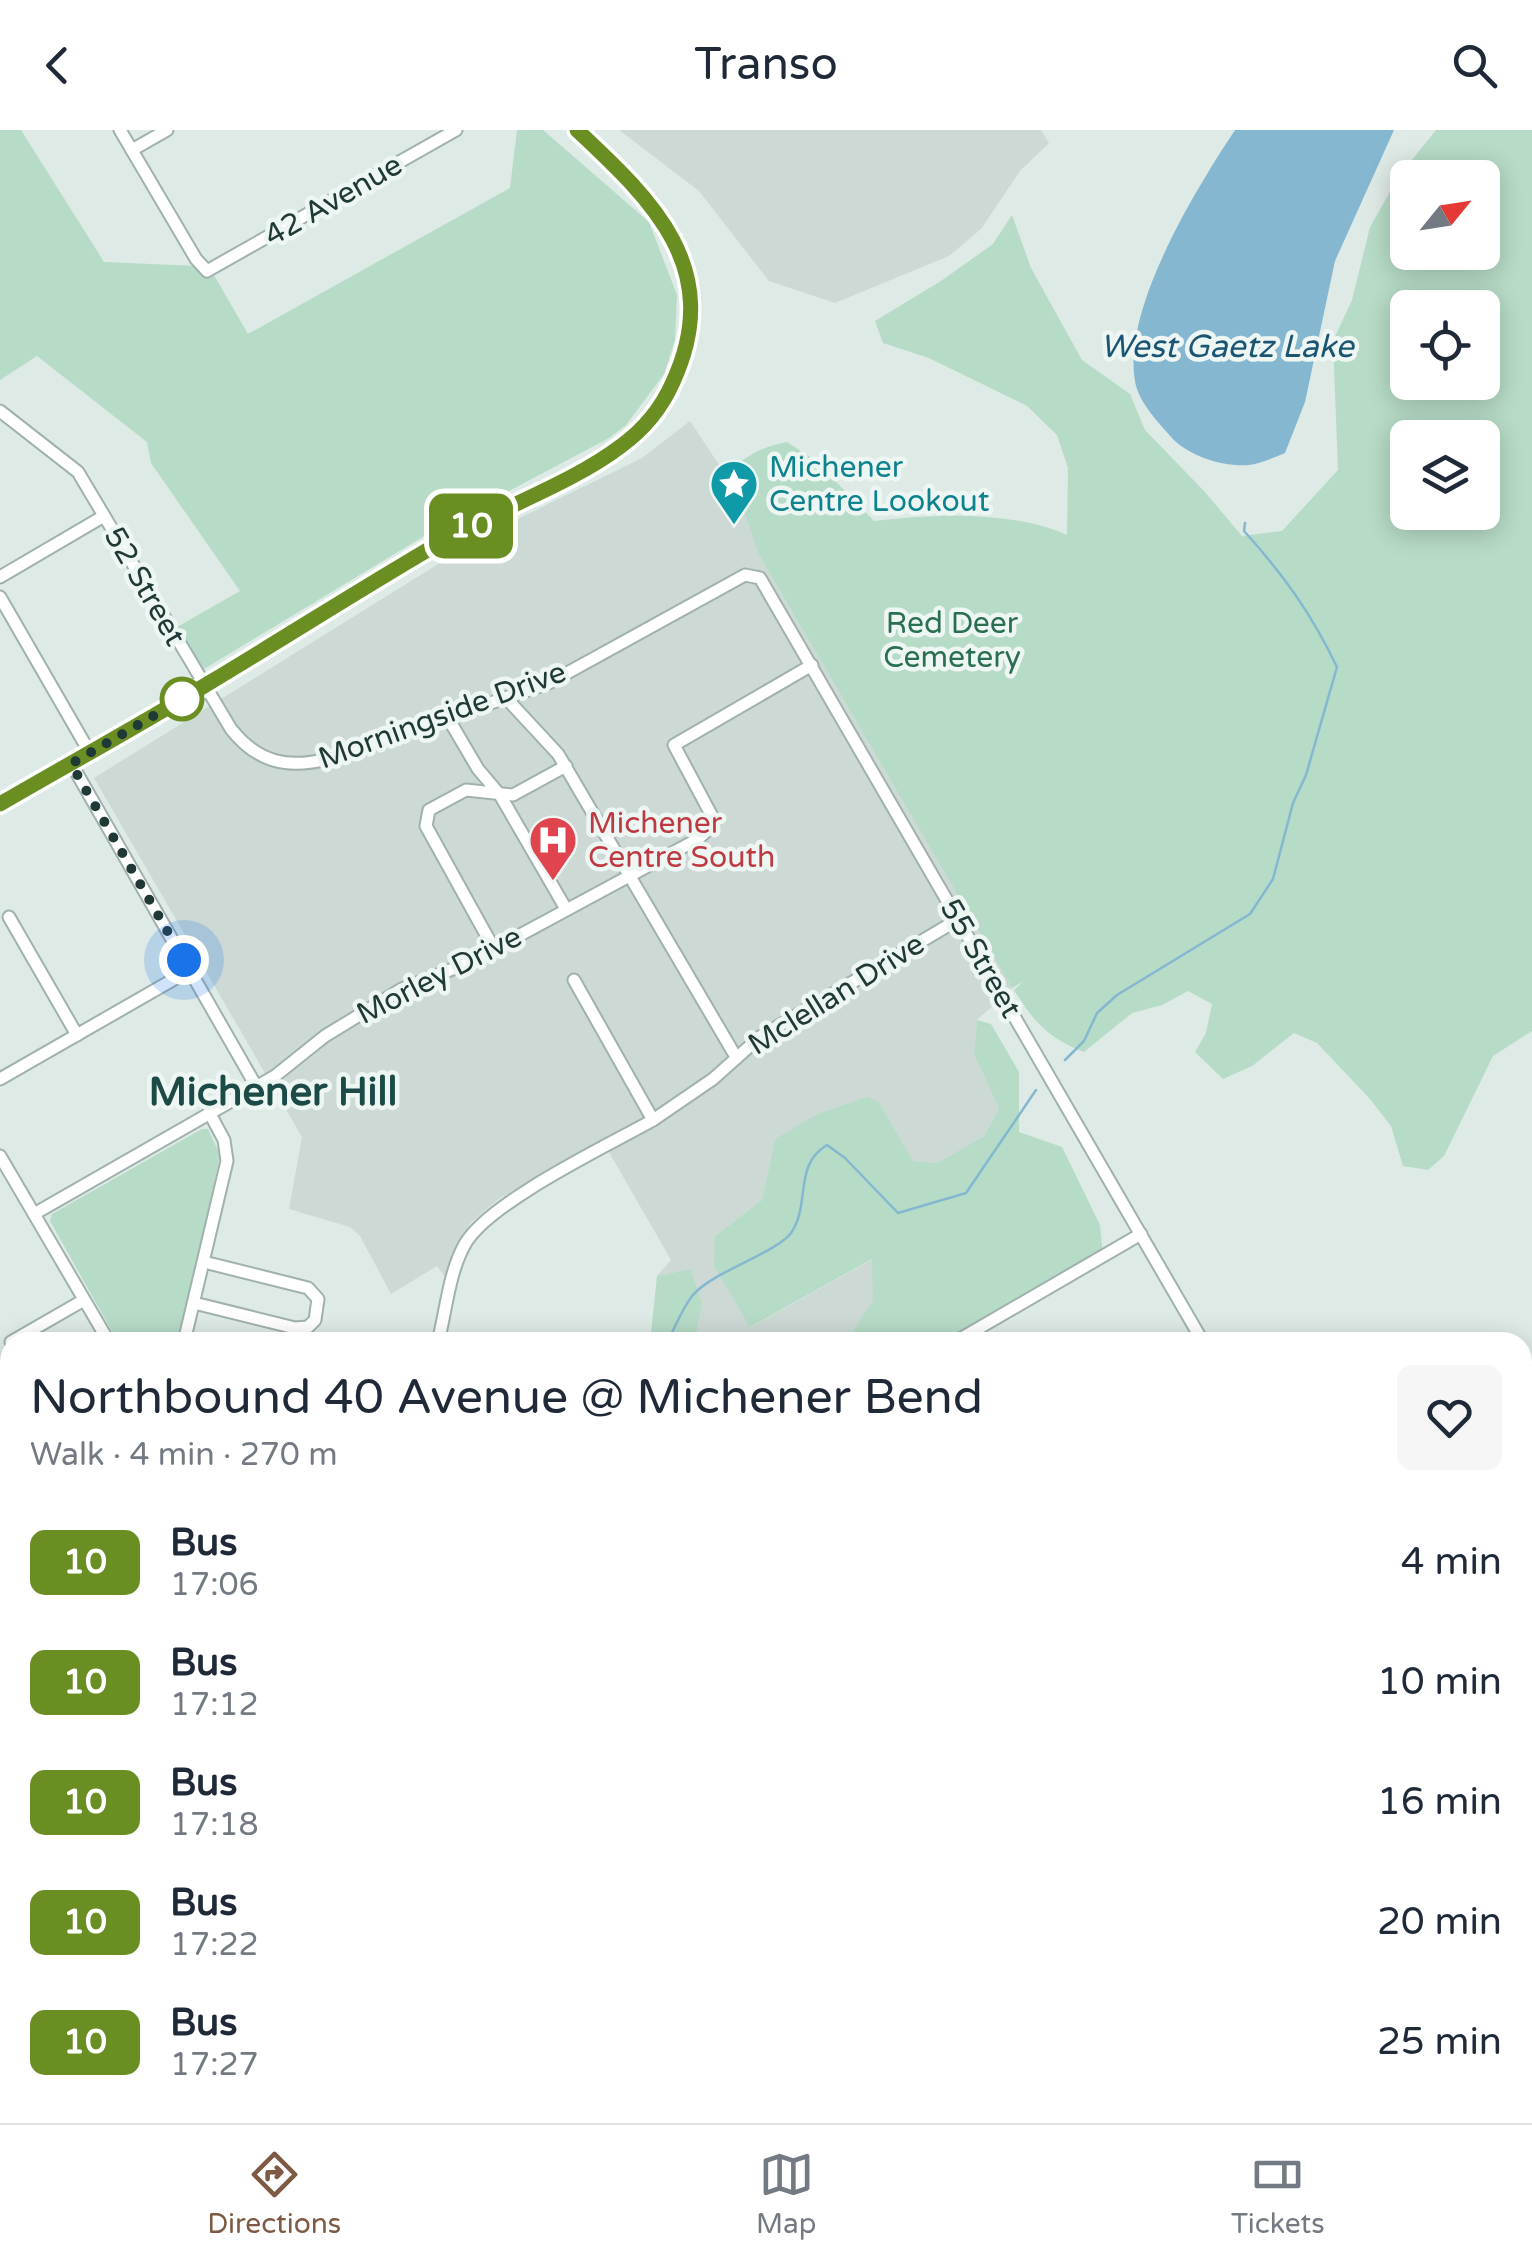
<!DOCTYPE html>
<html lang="en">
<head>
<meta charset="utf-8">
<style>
	:root { --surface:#fff; --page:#f6f6f7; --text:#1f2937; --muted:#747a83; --line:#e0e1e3; --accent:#7e5944 }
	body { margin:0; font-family:"Varela Round",sans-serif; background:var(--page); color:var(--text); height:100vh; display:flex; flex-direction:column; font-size:38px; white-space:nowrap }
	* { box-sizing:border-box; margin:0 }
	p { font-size:32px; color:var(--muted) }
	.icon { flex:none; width:55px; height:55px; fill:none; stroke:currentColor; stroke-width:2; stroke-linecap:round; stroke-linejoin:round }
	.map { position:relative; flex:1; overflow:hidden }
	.details { position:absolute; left:0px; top:1202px; width:1532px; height:792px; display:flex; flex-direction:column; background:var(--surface); border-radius:30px 30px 0 0; box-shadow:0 5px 25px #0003 }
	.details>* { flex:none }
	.badge { padding:0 20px; border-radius:15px; font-size:35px; line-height:65px }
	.needle { width:65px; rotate:60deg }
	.buttons { position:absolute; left:1390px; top:30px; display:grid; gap:20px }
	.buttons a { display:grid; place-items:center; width:110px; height:110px; border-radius:15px; background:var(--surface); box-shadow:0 5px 25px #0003; font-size:50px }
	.you { position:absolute; width:50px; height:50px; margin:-25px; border:8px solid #fff; border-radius:50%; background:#1a73e8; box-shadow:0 0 0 15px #1a73e833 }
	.map>.badge { position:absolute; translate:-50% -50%; box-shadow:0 0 0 5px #fff }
	.round { display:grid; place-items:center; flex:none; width:105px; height:105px; border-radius:15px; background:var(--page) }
	.summary { display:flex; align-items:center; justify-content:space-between; height:170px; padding:0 30px }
	h1 { font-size:48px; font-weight:600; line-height:75px }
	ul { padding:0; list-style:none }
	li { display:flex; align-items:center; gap:30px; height:120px; padding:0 30px }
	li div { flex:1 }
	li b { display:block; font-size:38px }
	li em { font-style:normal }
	li .badge { min-width:110px; font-weight:700; text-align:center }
	header { display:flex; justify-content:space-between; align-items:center; height:130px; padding:0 30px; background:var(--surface); font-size:45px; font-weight:600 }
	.tab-bar { display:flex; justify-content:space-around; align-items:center; height:140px; border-top:2px solid var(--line); background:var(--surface); font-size:28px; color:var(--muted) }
	.tab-bar a { display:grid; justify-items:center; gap:5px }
	.tab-bar .current { color:var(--accent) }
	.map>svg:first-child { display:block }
</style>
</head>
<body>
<header><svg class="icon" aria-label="back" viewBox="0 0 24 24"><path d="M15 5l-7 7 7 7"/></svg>Transo<svg class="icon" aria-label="search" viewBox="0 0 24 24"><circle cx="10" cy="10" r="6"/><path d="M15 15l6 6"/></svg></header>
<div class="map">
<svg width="1532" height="1993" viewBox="0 0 1532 1993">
	<rect width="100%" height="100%" fill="#deeae6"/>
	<g fill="#ccd9d5">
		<path d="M619 0H1041L1049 13 1020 41 981 99 949 126 835 173 769 151 699 61Z"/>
		<path d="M690 291 743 371 759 425 1012 858 977 890 974 924 999 979 984 1006 937 1033 913 1031 879 972 775 1009 762 1070 715 1106 751 1197 873 1129V1170L845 1212H695L702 1174 691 1139 657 1146 671 1130 602 1010 500 1068 471 1092 453 1124 447 1150 437 1136 391 1164 360 1106 350 1097 289 1079 302 1007 94 648 485 405 642 328Z"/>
	</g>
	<g fill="#b6dbc6" fill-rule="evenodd">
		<path d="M0 0H21L104 132 197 136 211 140 248 204 510 58 517 0H543L649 92 677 165 675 210 664 244 626 295 609 308 426 405 204 539 177 497 240 461 151 333 147 312 37 226 0 250Z"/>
		<path d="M1436 0H1532V901L1493 926 1444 1026 1428 1040 1403 1036 1391 996 1370 969 1317 913 1294 903 1252 936 1223 949 1195 922 1206 903 1212 874 1188 861 1162 875 1132 883 1084 922C1047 907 1035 893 1014 860L1024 851 1012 858 759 425 733 348 734 338C749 323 767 316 787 312L815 330 874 391C936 384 1009 380 1067 405L1068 338 1057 305 1027 276 929 228 883 213 875 191 941 151 993 114 1012 85 1031 138 1082 230 1130 264 1145 300 1204 361 1242 406 1282 401 1338 340 1333 211 1352 170 1370 97 1399 46ZM1408 48H1482V122H1408ZM1408 178H1482V252H1408ZM1408 308H1482V382H1408Z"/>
		<path d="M977 890 991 894 1019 942V1002L1062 1017 1100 1095 1103 1126 956 1212H845L873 1170 872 1129 750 1197 714 1136 715 1106 762 1070 775 1009 818 984 867 967 879 972 913 1031 937 1033 984 1006 999 979 974 924Z"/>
		<path d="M202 999H208L220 1025 181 1212H118L50 1091 52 1084Z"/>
		<path d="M691 1139 702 1174 695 1212H645L651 1203 657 1146Z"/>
		<path d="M1522 1352 1532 1359V1815L1522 1799Z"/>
		<path d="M798 1985H1022L1008 1993H793Z"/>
	</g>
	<path fill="#85b8d0" d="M1235 0H1394L1335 131 1305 272 1285 323C1274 327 1261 334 1249 335 1224 337 1190 327 1172 308 1159 293 1138 272 1135 251 1122 179 1196 59 1235 0Z"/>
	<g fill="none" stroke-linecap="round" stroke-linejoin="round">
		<g stroke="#85b8d0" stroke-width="2.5">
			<path d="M1065 930 1084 911 1097 883 1117 865 1250 784 1273 749 1293 673 1306 645 1337 537C1311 483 1283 444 1244 401L1245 393"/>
			<path d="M667 1212C675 1198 682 1178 693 1165 712 1142 776 1123 791 1103 811 1074 793 1035 827 1015L845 1028 898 1083 966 1063 1036 960"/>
		</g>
		<g stroke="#a1b1ae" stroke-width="15">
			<g id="minor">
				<path d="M120 0 196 129 207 141 456 0"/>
				<path d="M132 20 167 0"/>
				<path d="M0 281 78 342 231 599C258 633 288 639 328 629L549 553 745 445 760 448 1203 1212"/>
				<path d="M0 447 104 386"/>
				<path d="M0 467 90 623"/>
				<path d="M507 569 558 624 736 927"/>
				<path d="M448 588 478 639 500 665 566 779"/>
				<path d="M71 633 256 956"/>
				<path d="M0 674 204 557 448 408 606 326 642 297 674 250 687 210 689 170 686 144 669 100 654 77 577 0"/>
				<path d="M9 787 77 905"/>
				<path d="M494 819 426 696 429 680 466 660 513 665 566 636"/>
				<path d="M574 850 653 990 713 949 760 907 959 789"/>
				<path d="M0 949 190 840"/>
				<path d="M0 1026 109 1212"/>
				<path d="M34 1084 275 946 325 906 402 859 468 833 698 709 713 695V688L674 615 812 535"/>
				<path d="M194 1173 295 1198 308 1197 315 1190 318 1169 308 1158 204 1132"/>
				<path d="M11 1212 84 1170"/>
				<path d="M184 1212 227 1031 224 1010 209 982"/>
				<path d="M438 1212C446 1181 449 1142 465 1114 489 1072 607 1016 653 990"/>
				<path d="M955 1212 1141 1104"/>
				<path d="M1522 1253 1532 1250"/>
				<path d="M0 1492 10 1486"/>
				<path d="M0 1872 5 1874"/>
				<path d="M1522 1918 1532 1934"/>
				<path d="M133 1985 138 1993"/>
				<path d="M700 1985 713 1993"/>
				<path d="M1248 1985 1249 1993"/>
				<path d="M61 1993 75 1985"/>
				<path d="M513 1993 525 1985"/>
				<path d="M777 1993 783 1985"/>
				<path d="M1331 1993V1985"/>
			</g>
		</g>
		<g stroke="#bcc4c3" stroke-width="19">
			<g id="major">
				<path d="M0 1313 10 1331"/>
				<path d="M378 1985 382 1993"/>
				<path d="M399 1985 404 1993"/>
			</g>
		</g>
		<use href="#minor" stroke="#fff" stroke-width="11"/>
		<use href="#major" stroke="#629f9a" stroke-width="15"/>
	</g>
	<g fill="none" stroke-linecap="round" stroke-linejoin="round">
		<g stroke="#fff" stroke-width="22">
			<path id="line" d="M0 674C69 634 140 595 209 553 289 505 367 455 448 408 501 378 574 352 621 316 643 300 662 277 673 252 725 139 653 71 577 0"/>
		</g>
		<use href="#line" stroke="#6b8e23" stroke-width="15"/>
		<path stroke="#1f3936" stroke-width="10" stroke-dasharray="0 18" d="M182 569 191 564 71 634 184 830"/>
	</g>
	<defs>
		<g id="sight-pin" transform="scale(2.5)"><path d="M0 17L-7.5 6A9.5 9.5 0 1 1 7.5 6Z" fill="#0f9aa8" stroke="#eef6f3"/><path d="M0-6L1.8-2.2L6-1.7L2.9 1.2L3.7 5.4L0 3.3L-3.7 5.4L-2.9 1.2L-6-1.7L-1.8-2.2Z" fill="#fff"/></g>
		<g id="hospital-pin" transform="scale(2.5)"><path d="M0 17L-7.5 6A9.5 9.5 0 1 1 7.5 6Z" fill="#e0444e" stroke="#eef6f3"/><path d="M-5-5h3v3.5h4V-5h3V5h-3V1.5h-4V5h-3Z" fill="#fff"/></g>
	</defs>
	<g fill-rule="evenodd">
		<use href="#sight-pin" x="734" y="354"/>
		<use href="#hospital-pin" x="553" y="710"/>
	</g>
	<circle fill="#fff" stroke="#6b8e23" stroke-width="5" cx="182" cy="569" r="20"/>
	<g text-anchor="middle" stroke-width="9" stroke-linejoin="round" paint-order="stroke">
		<g font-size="30" fill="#1f3936" stroke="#eef6f3">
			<text transform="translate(333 70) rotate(-30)" y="10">42 Avenue</text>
			<text transform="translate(145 456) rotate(60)" y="10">52 Street</text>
			<text transform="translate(442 585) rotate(-20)" y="10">Morningside Drive</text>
			<text transform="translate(981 828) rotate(60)" y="10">55 Street</text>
			<text transform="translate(439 845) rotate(-27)" y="10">Morley Drive</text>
			<text transform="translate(836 864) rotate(-32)" y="10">Mclellan Drive</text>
		</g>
		<g font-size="30" fill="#0d838f" stroke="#eef6f3" text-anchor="start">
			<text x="769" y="347">Michener<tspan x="769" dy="34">Centre Lookout</tspan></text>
		</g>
		<g font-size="30" fill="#2a6f50" stroke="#eef6f3">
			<text x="952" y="503">Red Deer<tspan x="952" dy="34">Cemetery</tspan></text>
		</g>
		<g font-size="30" fill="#be3a42" stroke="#eef6f3" text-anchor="start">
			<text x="588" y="703">Michener<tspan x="588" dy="34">Centre South</tspan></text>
		</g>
		<g font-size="32" font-style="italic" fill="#1a5674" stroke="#eef6f3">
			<text x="1227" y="227">West Gaetz Lake</text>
		</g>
		<g font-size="40" font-weight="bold" fill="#1c4b47" stroke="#eef6f3">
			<text x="273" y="975">Michener Hill</text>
		</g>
	</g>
</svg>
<div class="buttons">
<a><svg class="needle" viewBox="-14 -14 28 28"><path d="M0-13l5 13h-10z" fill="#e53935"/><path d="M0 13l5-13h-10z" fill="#747a83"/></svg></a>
<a><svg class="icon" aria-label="locate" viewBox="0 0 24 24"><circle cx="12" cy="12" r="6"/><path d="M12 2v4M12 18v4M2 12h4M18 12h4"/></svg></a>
<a><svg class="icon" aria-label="layers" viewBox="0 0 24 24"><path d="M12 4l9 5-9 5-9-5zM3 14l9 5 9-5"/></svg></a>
</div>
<div class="you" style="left:184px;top:830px"></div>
<b class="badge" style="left:471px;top:396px;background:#6b8e23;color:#fff">10</b>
<section class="details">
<div class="summary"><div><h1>Northbound 40 Avenue @ Michener Bend</h1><p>Walk · 4 min · 270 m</p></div><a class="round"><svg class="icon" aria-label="heart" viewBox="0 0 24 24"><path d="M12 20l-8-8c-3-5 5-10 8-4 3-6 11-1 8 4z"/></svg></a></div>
<ul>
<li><span class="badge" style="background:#6b8e23;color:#fff">10</span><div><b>Bus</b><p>17:06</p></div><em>4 min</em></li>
<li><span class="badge" style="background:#6b8e23;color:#fff">10</span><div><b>Bus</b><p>17:12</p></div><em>10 min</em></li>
<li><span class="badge" style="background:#6b8e23;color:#fff">10</span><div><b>Bus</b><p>17:18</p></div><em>16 min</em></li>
<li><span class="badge" style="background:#6b8e23;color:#fff">10</span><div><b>Bus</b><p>17:22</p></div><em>20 min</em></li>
<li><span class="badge" style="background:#6b8e23;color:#fff">10</span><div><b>Bus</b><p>17:27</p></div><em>25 min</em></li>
</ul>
</section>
</div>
<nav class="tab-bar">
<a class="current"><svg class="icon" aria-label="directions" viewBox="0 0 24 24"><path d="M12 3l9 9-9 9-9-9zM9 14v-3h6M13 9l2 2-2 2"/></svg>Directions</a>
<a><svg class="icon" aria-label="map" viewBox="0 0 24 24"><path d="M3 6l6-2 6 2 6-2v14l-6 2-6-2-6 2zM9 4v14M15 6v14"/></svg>Map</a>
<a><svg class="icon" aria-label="tickets" viewBox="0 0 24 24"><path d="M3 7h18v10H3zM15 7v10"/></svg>Tickets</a>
</nav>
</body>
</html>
